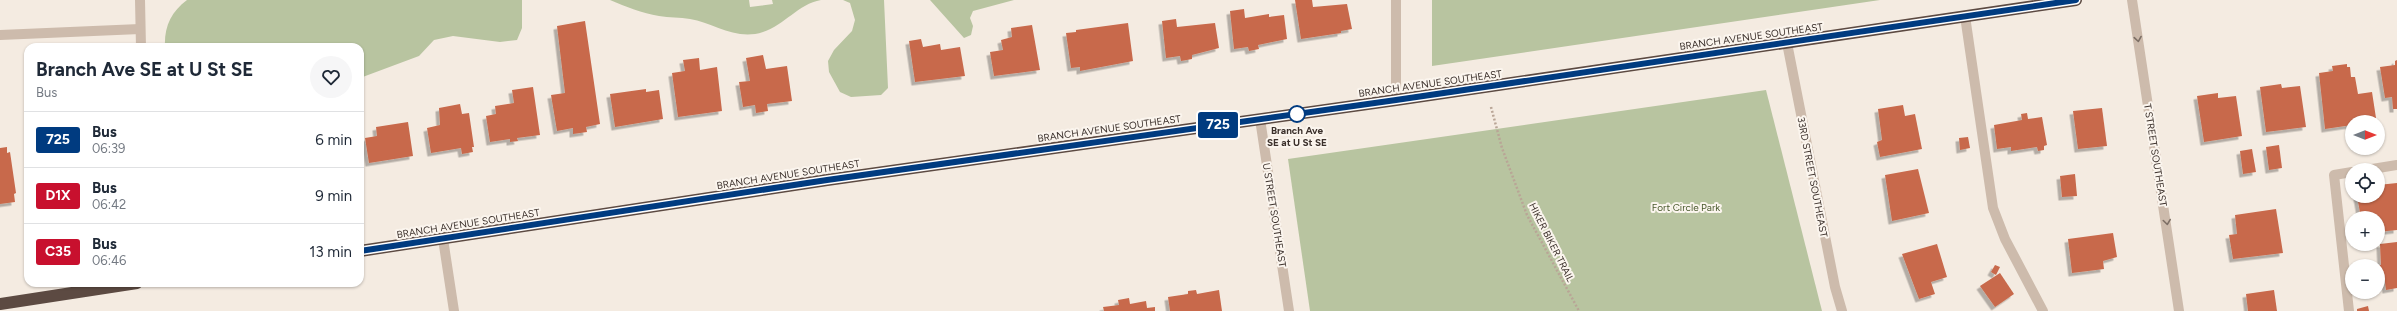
<!DOCTYPE html>
<html lang="en">
<head>
<meta charset="utf-8">
<style>
	:root { --surface:#fff; --page:#f6f6f7; --text:#1f2937; --muted:#747a83; --line:#e0e1e3 }
	body { margin:0; font-family:Figtree,sans-serif; background:var(--page); color:var(--text); height:100vh; display:flex; flex-direction:column; font-size:15px; white-space:nowrap }
	* { box-sizing:border-box; margin:0 }
	p { font-size:13px; color:var(--muted) }
	.icon { flex:none; width:22px; height:22px; fill:none; stroke:currentColor; stroke-width:2; stroke-linecap:round; stroke-linejoin:round }
	.map { position:relative; flex:1; overflow:hidden }
	.details { position:absolute; left:24px; top:43px; width:340px; height:244px; display:flex; flex-direction:column; background:var(--surface); border-radius:12px; box-shadow:0 1px 3px #0004 }
	.details>* { flex:none }
	.badge { padding:0 8px; border-radius:3px; font-size:14px; line-height:26px }
	.needle { width:26px; rotate:90deg }
	.controls { position:absolute; left:2345px; top:115px; display:grid; gap:8px }
	.controls a { display:grid; place-items:center; width:40px; height:40px; border-radius:50%; background:var(--surface); box-shadow:0 1px 3px #0004; font-size:20px }
	.map>.badge { position:absolute; translate:-50% -50%; box-shadow:0 0 0 2px #fff }
	.round { display:grid; place-items:center; flex:none; width:42px; height:42px; border-radius:21px; background:var(--page) }
	.headline { display:flex; align-items:center; justify-content:space-between; height:68px; padding:0 12px }
	h1 { font-size:19px; font-weight:700; line-height:30px }
	ul { padding:0; list-style:none }
	li { display:flex; align-items:center; gap:12px; height:56px; padding:0 12px; border-top:1px solid var(--line) }
	li div { flex:1 }
	li b { display:block; font-size:15px }
	li em { font-style:normal }
	li .badge { min-width:44px; font-weight:700; text-align:center }
	.map>svg:first-child { display:block }
</style>
</head>
<body>
<div class="map">
<svg width="2397" height="311" viewBox="0 0 2397 311">
	<defs>
		<filter id="shadow"><feDropShadow dx="-3.5" dy="3.5" stdDeviation="0" flood-color="#0004"/></filter>
	</defs>
	<rect width="100%" height="100%" fill="#f4ebe1"/>
	<g fill="#b8c4a0">
		<path d="M187 0H522V28L517 40 500 42 453 36 434 40 419 56 360 78V47H165C164 27 171 12 187 0Z"/>
		<path d="M610 0H749L750 7 773 4 772 0H821C798 4 785 25 763 32 736 41 714 23 690 19 680 17 669 18 659 16 642 13 626 7 610 0Z"/>
		<path d="M843 0H884L888 88 881 95 851 97 840 92 829 72 828 61 834 50 852 31 855 20 850 3Z"/>
		<path d="M930 0H1014L973 11 970 18 973 26 971 35 964 38Z"/>
		<path d="M1432 0H1880L1432 66Z"/>
		<path d="M1766 90 1822 311H1310L1288 159Z"/>
	</g>
	<g fill="#c8694b" filter="url(#shadow)">
		<path d="M1295 0H1312L1313 7 1347 4 1352 29 1341 31V33L1301 39Z"/>
		<path d="M1244 9 1245 18 1269 14V17L1284 15 1287 39 1258 45 1259 49 1249 51 1248 47 1234 49 1230 11Z"/>
		<path d="M1176 19 1177 27 1215 23 1219 48 1192 55V59L1181 61 1180 56 1166 58 1162 21Z"/>
		<path d="M585 21 600 124 586 127 587 132 573 134V128L557 131 551 95 565 93 557 26Z"/>
		<path d="M1128 23 1133 61 1080 71V67L1071 68 1066 33 1076 32V30Z"/>
		<path d="M1032 25 1040 70 994 76 990 52 1003 50 1001 40 1012 37 1011 28Z"/>
		<path d="M921 39 923 47 940 44 941 50 960 47 965 76 915 82 909 41Z"/>
		<path d="M763 55 766 69 787 66 792 101 767 104 768 111 756 113 755 105 743 107 739 82 750 81 746 58Z"/>
		<path d="M699 58 700 70 717 67 722 111 678 117 672 73 685 71 683 60Z"/>
		<path d="M2397 60V109H2393L2392 97 2385 98 2380 67 2395 65V61Z"/>
		<path d="M2347 64V67H2350L2351 77H2355L2358 94 2372 92 2376 118 2366 119V122H2352V125L2325 129 2319 73 2333 71 2332 66Z"/>
		<path d="M2281 84 2282 88 2300 86 2306 127 2266 132 2260 87Z"/>
		<path d="M533 87 540 135 517 138 518 141 510 142V139L490 142 486 116 496 114 495 106 514 103 512 90Z"/>
		<path d="M646 89V92L659 90 663 119 615 127 610 94Z"/>
		<path d="M2218 93V98L2236 96 2242 136 2204 142 2197 96Z"/>
		<path d="M460 104 462 114 469 113 474 147H472L473 152 462 154 461 148 431 153 427 128 440 125 439 108Z"/>
		<path d="M1903 105 1905 116 1915 114 1922 149 1880 157 1877 142 1882 140 1878 109Z"/>
		<path d="M2102 108 2107 146 2078 149 2073 111Z"/>
		<path d="M2027 113 2028 119 2042 117 2047 145 2044 146V150L2038 151 2037 147 2011 151V147L1997 149 1994 125 2022 120 2021 114Z"/>
		<path d="M408 122 413 156 369 163 365 138 377 136 376 127Z"/>
		<path d="M1968 137 1970 148 1960 150 1959 138Z"/>
		<path d="M2279 145 2282 168 2269 170 2266 147Z"/>
		<path d="M7 147V153L10 152 16 193 14 194 15 202 0 204V148Z"/>
		<path d="M2252 149 2256 172 2243 174 2240 151Z"/>
		<path d="M1918 169 1929 213 1892 221 1885 175Z"/>
		<path d="M2075 174 2077 196 2062 197 2060 176Z"/>
		<path d="M2397 183V230L2378 232V218H2361L2357 196H2378V185Z"/>
		<path d="M2276 209 2283 253 2233 259 2229 235 2237 234 2235 215Z"/>
		<path d="M2113 233 2117 257 2103 261 2104 269 2072 273 2068 239Z"/>
		<path d="M2397 242V288L2386 290 2384 274H2379L2378 270V265H2381L2380 244Z"/>
		<path d="M1937 244 1947 277 1931 282 1935 294 1919 299 1902 254Z"/>
		<path d="M1995 265 2000 267 1996 275 1991 272Z"/>
		<path d="M2000 273 2014 294 1995 307 1980 286Z"/>
		<path d="M1196 290 1197 294 1219 290 1222 311H1170L1168 297 1188 294V291Z"/>
		<path d="M2274 290 2277 311H2248L2246 294Z"/>
		<path d="M1129 298 1130 304 1146 301 1147 308 1155 307V311H1104L1103 307 1119 305 1118 300Z"/>
		<path d="M2368 306 2369 311H2357V309Z"/>
	</g>
	<g fill="none" stroke-linecap="round" stroke-linejoin="round">
		<path stroke="#b9a596" stroke-width="2.5" stroke-dasharray="2 2" stroke-linecap="butt" d="M1491 107 1502 148 1527 215 1579 311"/>
		<g stroke="#cdbbac" stroke-width="10">
			<path d="M140 0 141 47"/>
			<path d="M2132 0 2179 311"/>
			<path d="M1965 16 1993 208 2005 239 2043 311"/>
			<path d="M0 35 140 29"/>
			<path d="M1787 43 1835 287 1842 311"/>
			<path d="M1396 100V0"/>
			<path d="M1260 119 1289 311"/>
			<path d="M2366 170 2397 165"/>
			<path d="M443 239 454 311"/>
			<path d="M2349 311 2334 175 2352 172"/>
		</g>
		<g stroke="#5c4a42" stroke-width="12">
			<path d="M360 251 827 180 1396 100 2076 0"/>
			<path d="M0 304 137 283"/>
		</g>
	</g>
	<defs><path id="oneway-chevron" d="M-2-3.5L2.5 0L-2 3.5" fill="none" stroke-width="1.6" stroke-linecap="round" stroke-linejoin="round"/></defs>
	<g stroke="#7d6f65">
		<use href="#oneway-chevron" transform="translate(2138 39) rotate(81)"/>
		<use href="#oneway-chevron" transform="translate(2167 222) rotate(82)"/>
	</g>
	<g fill="none" stroke-linecap="round" stroke-linejoin="round">
		<g stroke="#fff" stroke-width="9">
			<path id="line" d="M360 251 827 180 1396 100 2076 0"/>
		</g>
		<use href="#line" stroke="#003b80" stroke-width="6"/>
	</g>
	<circle fill="#fff" stroke="#003b80" stroke-width="2" cx="1297" cy="114" r="8"/>
	<g text-anchor="middle" stroke-width="4" stroke-linejoin="round" paint-order="stroke">
		<g font-size="10" fill="#3b302b" stroke="#fbf5ee">
			<text transform="translate(1751 36) rotate(-8)" y="4">BRANCH AVENUE SOUTHEAST</text>
			<text transform="translate(1430 83) rotate(-8)" y="4">BRANCH AVENUE SOUTHEAST</text>
			<text transform="translate(1109 128) rotate(-8)" y="4">BRANCH AVENUE SOUTHEAST</text>
			<text transform="translate(2156 155) rotate(81)" y="4">T STREET SOUTHEAST</text>
			<text transform="translate(788 174) rotate(-9)" y="4">BRANCH AVENUE SOUTHEAST</text>
			<text transform="translate(1813 177) rotate(79)" y="4">33RD STREET SOUTHEAST</text>
			<text transform="translate(1275 215) rotate(81)" y="4">U STREET SOUTHEAST</text>
			<text transform="translate(468 223) rotate(-9)" y="4">BRANCH AVENUE SOUTHEAST</text>
			<text transform="translate(1552 242) rotate(63)" y="4">HIKER BIKER TRAIL</text>
		</g>
		<g font-size="10" font-weight="bold" fill="#3b302b" stroke="#fbf5ee">
			<text x="1297" y="134">Branch Ave<tspan x="1297" dy="12">SE at U St SE</tspan></text>
		</g>
		<g font-size="10" fill="#4a5a2e" stroke="#fbf5ee">
			<text x="1686" y="211">Fort Circle Park</text>
		</g>
	</g>
</svg>
<div class="controls">
<a><svg class="needle" viewBox="-14 -14 28 28"><path d="M0-13l5 13h-10z" fill="#e53935"/><path d="M0 13l5-13h-10z" fill="#747a83"/></svg></a>
<a><svg class="icon" aria-label="locate" viewBox="0 0 24 24"><circle cx="12" cy="12" r="6"/><path d="M12 2v4M12 18v4M2 12h4M18 12h4"/></svg></a>
<a>+</a>
<a>−</a>
</div>
<b class="badge" style="left:1218px;top:125px;background:#003b80;color:#fff">725</b>
<section class="details">
<div class="headline"><div><h1>Branch Ave SE at U St SE</h1><p>Bus</p></div><a class="round"><svg class="icon" aria-label="heart" viewBox="0 0 24 24"><path d="M12 20l-8-8c-3-5 5-10 8-4 3-6 11-1 8 4z"/></svg></a></div>
<ul>
<li><span class="badge" style="background:#003b80;color:#fff">725</span><div><b>Bus</b><p>06:39</p></div><em>6 min</em></li>
<li><span class="badge" style="background:#c8102e;color:#fff">D1X</span><div><b>Bus</b><p>06:42</p></div><em>9 min</em></li>
<li><span class="badge" style="background:#c8102e;color:#fff">C35</span><div><b>Bus</b><p>06:46</p></div><em>13 min</em></li>
</ul>
</section>
</div>
</body>
</html>
